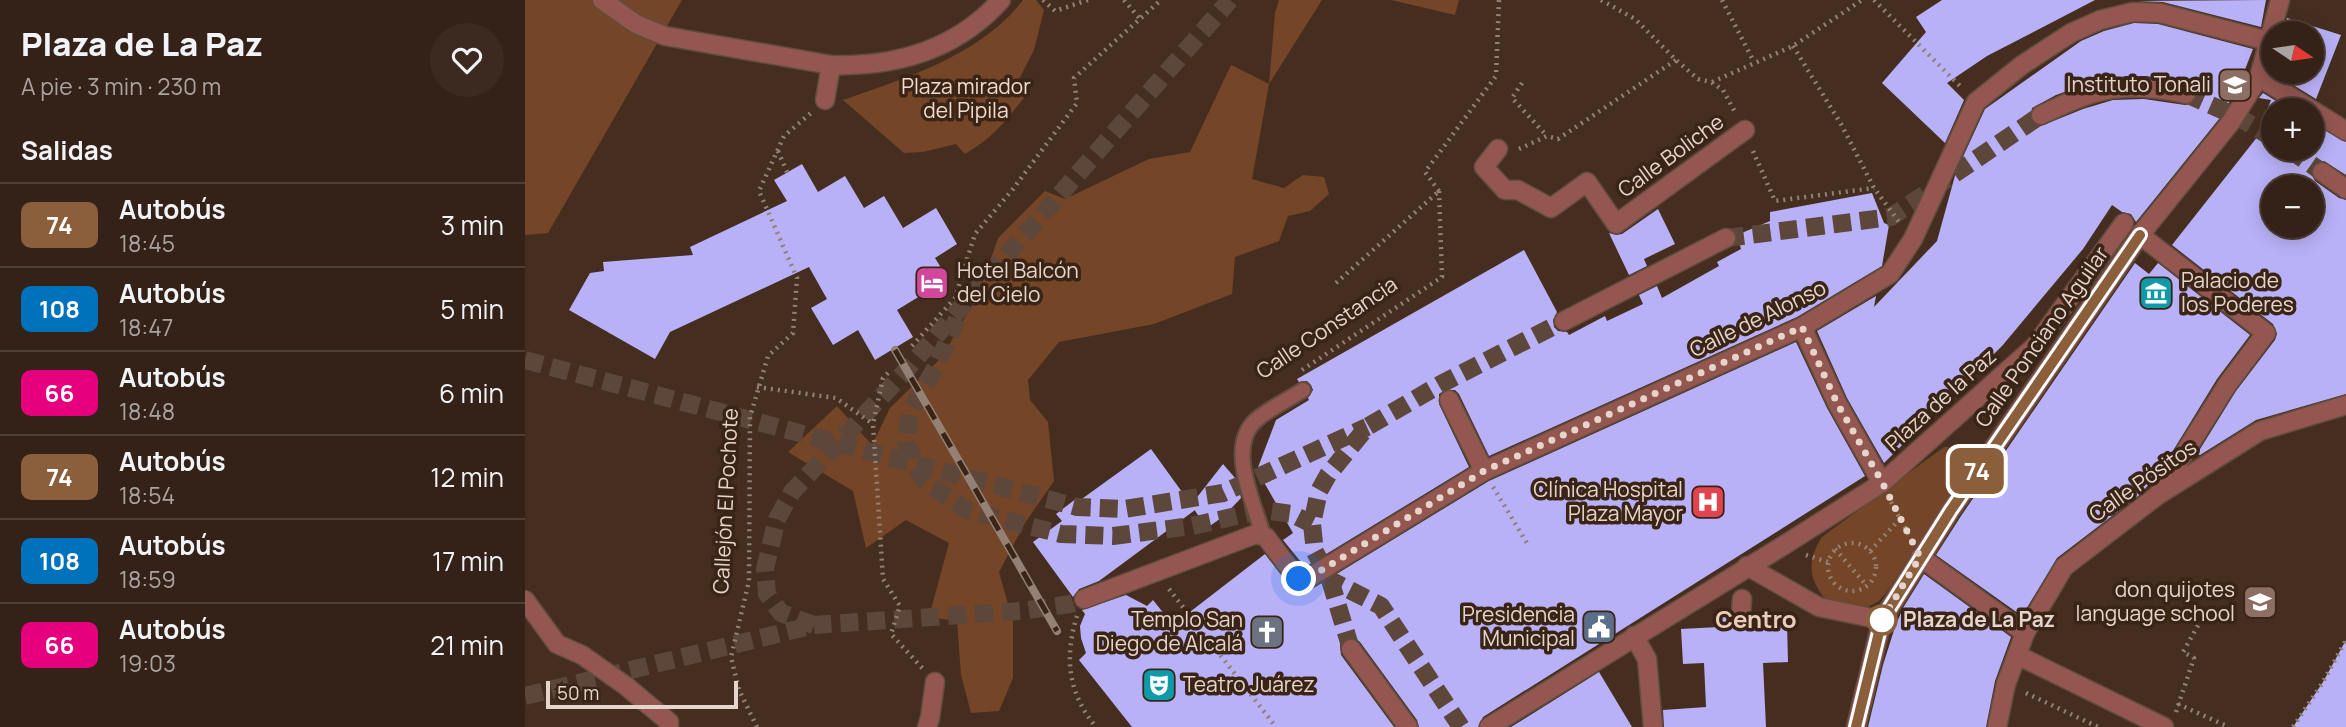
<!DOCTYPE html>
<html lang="es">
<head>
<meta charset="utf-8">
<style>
	:root { --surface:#342218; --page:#3c2a21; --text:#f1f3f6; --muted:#a9a4a2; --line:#4e3f37 }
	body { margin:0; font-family:Manrope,sans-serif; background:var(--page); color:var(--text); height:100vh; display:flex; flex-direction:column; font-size:26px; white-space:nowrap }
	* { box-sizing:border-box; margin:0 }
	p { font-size:23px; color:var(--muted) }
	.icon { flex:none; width:38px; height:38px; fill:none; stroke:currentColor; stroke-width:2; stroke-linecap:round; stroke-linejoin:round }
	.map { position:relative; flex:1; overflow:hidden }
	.side { display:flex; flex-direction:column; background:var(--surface); width:525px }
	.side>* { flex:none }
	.badge { padding:0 14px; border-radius:10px; font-size:24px; line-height:46px }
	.needle { width:46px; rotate:103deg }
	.controls { position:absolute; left:1736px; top:21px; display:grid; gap:14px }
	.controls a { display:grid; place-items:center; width:63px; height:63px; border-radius:50%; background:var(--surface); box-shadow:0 4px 18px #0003,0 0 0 2px var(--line); font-size:35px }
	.scale { position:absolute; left:21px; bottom:18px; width:192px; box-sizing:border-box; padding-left:7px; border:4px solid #e5d5cd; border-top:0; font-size:19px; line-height:24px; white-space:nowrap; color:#e5d5cd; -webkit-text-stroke:5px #3a2416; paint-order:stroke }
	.you { position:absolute; width:35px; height:35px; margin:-18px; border:5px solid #fff; border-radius:50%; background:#1a73e8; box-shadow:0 0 0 10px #1a73e833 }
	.map>.badge { position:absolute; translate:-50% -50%; box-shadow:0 0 0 4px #fff }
	h2 { padding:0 21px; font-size:26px; line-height:63px }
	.round { display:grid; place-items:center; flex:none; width:74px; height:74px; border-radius:37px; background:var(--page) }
	.overview { display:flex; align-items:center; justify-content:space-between; height:119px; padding:0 21px }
	h1 { font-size:33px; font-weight:800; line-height:52px }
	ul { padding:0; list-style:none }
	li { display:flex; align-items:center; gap:21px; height:84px; padding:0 21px; border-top:2px solid var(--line) }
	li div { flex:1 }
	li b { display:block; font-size:26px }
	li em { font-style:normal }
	li .badge { min-width:77px; font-weight:700; text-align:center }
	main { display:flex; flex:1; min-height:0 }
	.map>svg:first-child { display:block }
</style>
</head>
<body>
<main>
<section class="side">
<div class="overview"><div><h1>Plaza de La Paz</h1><p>A pie · 3 min · 230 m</p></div><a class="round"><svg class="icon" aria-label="heart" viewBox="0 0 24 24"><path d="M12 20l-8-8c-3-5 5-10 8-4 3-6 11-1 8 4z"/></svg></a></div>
<h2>Salidas</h2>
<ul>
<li><span class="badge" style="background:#8b5e3c;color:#fff">74</span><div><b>Autobús</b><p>18:45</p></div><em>3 min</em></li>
<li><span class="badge" style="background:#0072bc;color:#fff">108</span><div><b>Autobús</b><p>18:47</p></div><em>5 min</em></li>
<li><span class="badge" style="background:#e6007e;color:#fff">66</span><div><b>Autobús</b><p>18:48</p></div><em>6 min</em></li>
<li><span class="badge" style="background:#8b5e3c;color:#fff">74</span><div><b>Autobús</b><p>18:54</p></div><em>12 min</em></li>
<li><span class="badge" style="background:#0072bc;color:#fff">108</span><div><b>Autobús</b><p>18:59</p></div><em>17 min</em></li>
<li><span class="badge" style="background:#e6007e;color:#fff">66</span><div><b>Autobús</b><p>19:03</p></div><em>21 min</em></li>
</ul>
</section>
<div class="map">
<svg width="1821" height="727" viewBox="0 0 1821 727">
	<rect width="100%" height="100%" fill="#452e20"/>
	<g fill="#754527">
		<path d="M0 0H157L23 233 0 235Z"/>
		<path d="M498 0H511L519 10 509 50 491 85 501 95C480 122 470 136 440 154L431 144 398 152 379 153 318 100C381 78 456 55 498 0Z"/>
		<path d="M754 0H797L744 84 727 179 759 188 778 175 799 177 804 194 785 211 763 216 754 241 710 257 707 294 629 324 534 342 503 380 505 400 523 422 529 481 500 523 474 572 488 622V678L474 711 446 713 436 675 432 621 404 617 424 543 381 520 341 548 328 491 263 452 312 406 347 445 365 408 417 357 454 293 473 238 520 191 540 199 624 159 665 152 706 65 744 84 750 13Z"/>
		<path d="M866 0H934L930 15Z"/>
		<path d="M1419 447C1436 446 1444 457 1439 473L1364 589 1354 601 1341 608 1300 599C1283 578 1282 560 1297 537Z"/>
	</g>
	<g fill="#b9b1f7" fill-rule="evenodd">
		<path d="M1417 0H1570L1462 56 1422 83 1439 100 1420 143 1357 83 1401 32 1391 17Z"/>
		<path d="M1741 0 1736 27 1638 2 1612 1Z"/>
		<path d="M1762 18 1816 35 1791 99 1747 72H1787V33H1758Z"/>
		<path d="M1609 23 1633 24 1728 49 1719 72H1723L1694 119 1611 222 1606 214 1597 212 1587 205 1558 249 1477 346 1359 463 1322 398 1292 331 1351 296 1349 307 1412 241 1431 172 1460 109 1556 41 1579 31ZM1601 76H1621L1663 83 1671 90 1672 97 1665 104 1660 105 1619 99 1588 100 1558 109 1516 126 1509 124 1505 119 1507 108 1531 95 1567 82Z"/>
		<path d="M1738 93 1766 110H1742L1746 100 1734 98Z"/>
		<path d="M1748 117V149H1787V123L1821 142V175L1799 161 1788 165 1786 172 1790 181 1814 198 1821 200V394L1731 420 1675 455 1672 454 1711 391 1750 340 1752 334 1748 324 1647 245ZM1748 187H1787V226H1748Z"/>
		<path d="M277 164 293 192 320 176 339 208 359 196 378 228 411 208 432 244 410 258 423 279 372 310 388 337 350 360 333 330 308 345 286 308 302 299 284 267 145 332 130 359 44 310 65 273 79 271 78 262 168 255 165 247 262 201 249 180Z"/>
		<path d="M1347 193 1359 223 1364 225 1357 266 1272 317 964 456 934 394 930 390H920L914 394V404L944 467 780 567 758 540 768 533 732 470 751 420 784 400 783 398 788 390 786 385 782 381 774 382 772 379 999 250 1032 312 1028 320 1029 327 1033 331 1042 332 1044 335 1080 316 1082 321 1118 304 1114 295 1132 286 1137 298 1194 266 1192 262 1216 249 1212 235 1245 221V212Z"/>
		<path d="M1133 209 1150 244 1119 259 1122 266 1104 275 1084 233 1091 235 1097 234Z"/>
		<path d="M1610 263 1624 274 1633 263 1725 335 1692 379 1646 454 1617 493 1532 558 1497 616 1411 555 1436 516Z"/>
		<path d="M1271 342 1302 408 1340 476 958 717 953 727H894L892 720 835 642 830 638 819 640 815 645 816 655 869 727H607L554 660 561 653 556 638 555 626 560 614 557 610 601 595 622 606 628 600 648 625 740 554 763 584 769 588 787 589 964 481Z"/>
		<path d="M626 449 670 510 574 581 554 589 548 597 508 542 537 521 531 514 552 498 554 501Z"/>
		<path d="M698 464 711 479 716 498 699 516 682 528 666 505Z"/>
		<path d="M1399 574 1486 637 1470 681 1461 727H1343L1358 665 1370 627 1378 608Z"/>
		<path d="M1234 613 1235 625 1262 624 1263 662 1238 663 1241 727H1139L1138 710 1181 707 1179 663 1158 664 1156 629 1194 627 1193 615H1205L1210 624H1220L1226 620 1227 614Z"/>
		<path d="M1821 640V727H1768L1798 682Z"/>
		<path d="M1074 672 1107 727H986Z"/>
	</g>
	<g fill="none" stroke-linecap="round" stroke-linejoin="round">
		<g stroke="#5d473a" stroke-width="18" stroke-dasharray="18 9" stroke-linecap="butt">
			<path d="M1661 94 1713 117 1748 138"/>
			<path d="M1764 149 1797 172"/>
			<path d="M1201 238 1366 217 1516 115"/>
			<path d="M432 319 411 367 385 411 381 443 399 481 442 510 536 534 588 536 667 526 738 510 767 514 787 524"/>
			<path d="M0 360 552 507 600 509 698 493 842 427"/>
			<path d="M805 580 826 649"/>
			<path d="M289 625 256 613 242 594 240 569 252 519 267 492 376 376 705 0"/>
			<path d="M0 696 289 625 496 611 545 604 559 599"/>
			<path d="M936 727 856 606 805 580 790 552 787 524 794 491 803 475 842 427 916 384 1039 321"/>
		</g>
		<g stroke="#624c3f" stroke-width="18">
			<path id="service" d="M738 535C729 502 701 447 731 420 745 408 763 400 778 390"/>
		</g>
		<g stroke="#624c3f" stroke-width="21">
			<g id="pedestrian">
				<path d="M300 100 306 65"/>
				<path d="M973 149 959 167 980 190H993L1026 208 1062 182 1091 224 1220 130"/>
				<path d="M1615 235 1741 333 1702 385 1633 495"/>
				<path d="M1277 327 1312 403 1357 483"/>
				<path d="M1395 557 1500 633"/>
				<path d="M1222 566 1294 607 1357 620"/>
				<path d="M1216 614 1217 599"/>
				<path d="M1109 636 1122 659 1128 727"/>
				<path d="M402 727 405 718 410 682"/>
				<path d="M964 727 1256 547 1357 483 1510 346 1599 223"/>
			</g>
		</g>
		<g stroke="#624c3f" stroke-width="21">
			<g id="minor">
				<path d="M1734 77 1821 131"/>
				<path d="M1516 115C1572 88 1599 80 1661 94"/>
				<path d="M1797 172 1821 189"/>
				<path d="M1039 321 1201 238"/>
				<path d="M924 400 959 471"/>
				<path d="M559 599 731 534 741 537 771 577 782 579 959 471 1277 327 1365 274 1388 239 1451 102 1497 65 1546 33 1575 20 1608 12 1635 13 1743 41"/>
				<path d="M0 600 32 644 57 655 101 686 144 722V727"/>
				<path d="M826 649 883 727"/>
				<path d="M1492 655 1639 727"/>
				<path d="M1331 727 1357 620 1426 510 1615 235 1706 122 1734 77 1755 0"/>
				<path d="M1472 727 1481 684 1500 633 1539 567 1633 495 1735 431 1821 405"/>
			</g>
		</g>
		<g stroke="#624c3f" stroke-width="21">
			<path id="tertiary" d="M77 0 111 24 140 36 306 65C371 67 431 50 476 0"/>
		</g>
		<g stroke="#938075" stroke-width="4.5" stroke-dasharray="2 5" stroke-linecap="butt">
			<path d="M518 0 530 11 563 0"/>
			<path d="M599 0 616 20"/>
			<path d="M1076 0 1110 19 1151 60 1173 79 1186 82 1198 90 1211 114"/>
			<path d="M1197 0 1229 62"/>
			<path d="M1349 0 1438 89"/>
			<path d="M1268 46 1316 124 1349 188 1374 222"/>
			<path d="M1187 82 1268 46 1337 0"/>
			<path d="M997 83 987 98 1022 136"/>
			<path d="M994 149 1022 136 1033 139 1151 60"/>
			<path d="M253 151 262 172"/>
			<path d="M1228 151 1250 201 1349 188"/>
			<path d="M914 191 900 172 971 76 974 0"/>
			<path d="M811 283 913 192"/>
			<path d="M387 346 430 298 450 234 488 189 552 103 549 78 636 0"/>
			<path d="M777 370 917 277 914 191"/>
			<path d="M363 373 358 378 348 424 358 579 375 606 366 634 398 669"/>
			<path d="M232 387 311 398 348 424"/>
			<path d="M968 487 1002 543"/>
			<path d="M1366 502 1385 537"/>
			<circle cx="1327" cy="567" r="24"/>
			<path d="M1310 549 1342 586"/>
			<path d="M1345 551 1375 519"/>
			<path d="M1281 555 1303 562"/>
			<path d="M644 589 751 727"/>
			<path d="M552 616C539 658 543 693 571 727"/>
			<path d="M1501 693 1573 727"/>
			<path d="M1653 704 1704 727"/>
			<path d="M1651 712 1669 658 1658 652 1675 622"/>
			<path d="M232 727 214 690 206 657 224 581 225 417 243 356 268 333 272 278 234 191 259 136 286 113"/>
			<path d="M1768 727 1798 682 1821 640"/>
		</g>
		<use href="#service" stroke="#945750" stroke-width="14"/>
		<use href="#pedestrian" stroke="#945750" stroke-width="18"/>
		<use href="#minor" stroke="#945750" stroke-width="18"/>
		<use href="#tertiary" stroke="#945750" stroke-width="18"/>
		<g stroke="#948176" stroke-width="8">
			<path id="rail" d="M370 350 532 631"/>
		</g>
		<use href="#rail" stroke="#3a2416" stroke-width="5" stroke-dasharray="16" stroke-linecap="butt"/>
	</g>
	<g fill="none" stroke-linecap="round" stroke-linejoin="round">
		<g stroke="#fff" stroke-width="16">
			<path id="line" d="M1331 727 1357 620 1426 510 1615 235"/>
		</g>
		<use href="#line" stroke="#8b5e3c" stroke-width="10"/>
		<path stroke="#e5d5cd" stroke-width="7" stroke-dasharray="0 12.6" d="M774 579H782L959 471 1277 327 1312 403 1357 482 1395 557 1357 620"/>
	</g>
	<defs>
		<g id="school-square" transform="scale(1.75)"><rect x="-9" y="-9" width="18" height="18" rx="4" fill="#8d6e63" stroke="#3a2416"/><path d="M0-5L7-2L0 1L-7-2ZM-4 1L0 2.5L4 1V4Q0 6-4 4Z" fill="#fff"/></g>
		<g id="hotel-square" transform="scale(1.75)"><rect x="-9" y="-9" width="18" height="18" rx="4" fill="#d1479c" stroke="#3a2416"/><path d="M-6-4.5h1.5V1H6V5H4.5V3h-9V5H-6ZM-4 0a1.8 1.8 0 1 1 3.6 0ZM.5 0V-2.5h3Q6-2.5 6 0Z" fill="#fff"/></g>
		<g id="museum-square" transform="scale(1.75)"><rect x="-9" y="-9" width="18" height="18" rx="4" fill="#0f9aa8" stroke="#3a2416"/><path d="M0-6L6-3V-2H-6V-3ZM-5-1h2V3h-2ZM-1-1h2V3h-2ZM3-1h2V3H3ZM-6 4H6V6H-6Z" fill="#fff"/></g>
		<g id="hospital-square" transform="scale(1.75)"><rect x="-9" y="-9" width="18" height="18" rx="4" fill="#e0444e" stroke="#3a2416"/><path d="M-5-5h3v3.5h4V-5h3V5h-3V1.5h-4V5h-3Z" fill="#fff"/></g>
		<g id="civic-square" transform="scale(1.75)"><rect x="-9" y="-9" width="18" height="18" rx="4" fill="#5c6f8a" stroke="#3a2416"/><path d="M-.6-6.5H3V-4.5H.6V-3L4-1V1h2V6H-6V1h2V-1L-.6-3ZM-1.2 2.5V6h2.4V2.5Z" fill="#fff"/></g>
		<g id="church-square" transform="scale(1.75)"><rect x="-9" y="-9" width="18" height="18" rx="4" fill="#6b7280" stroke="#3a2416"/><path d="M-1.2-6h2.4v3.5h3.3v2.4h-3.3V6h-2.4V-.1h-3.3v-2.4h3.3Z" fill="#fff"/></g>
		<g id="theatre-square" transform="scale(1.75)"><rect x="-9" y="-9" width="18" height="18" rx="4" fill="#0f9aa8" stroke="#3a2416"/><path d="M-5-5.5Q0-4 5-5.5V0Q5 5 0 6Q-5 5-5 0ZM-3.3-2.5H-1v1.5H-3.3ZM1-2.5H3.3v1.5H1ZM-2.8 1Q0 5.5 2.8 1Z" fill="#fff"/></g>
	</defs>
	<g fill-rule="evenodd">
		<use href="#school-square" x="1710" y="85"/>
		<use href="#hotel-square" x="407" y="283"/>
		<use href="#museum-square" x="1631" y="293"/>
		<use href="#hospital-square" x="1183" y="502"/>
		<use href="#school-square" x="1735" y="602"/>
		<use href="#civic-square" x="1074" y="627"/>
		<use href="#church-square" x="742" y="632"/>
		<use href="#theatre-square" x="634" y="685"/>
	</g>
	<circle fill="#fff" stroke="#8b5e3c" stroke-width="3.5" cx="1357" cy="620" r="14"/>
	<g text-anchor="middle" stroke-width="7" stroke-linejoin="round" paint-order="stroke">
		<g font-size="21" fill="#e5d5cd" stroke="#3a2416" text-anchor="end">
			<text x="1686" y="92">Instituto Tonali</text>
			<text x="432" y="278" text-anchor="start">Hotel Balcón<tspan x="432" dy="24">del Cielo</tspan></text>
			<text x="1656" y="288" text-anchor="start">Palacio de<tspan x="1656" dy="24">los Poderes</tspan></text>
			<text x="1158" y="497">Clínica Hospital<tspan x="1158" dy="24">Plaza Mayor</tspan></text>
			<text x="1710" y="597">don quijotes<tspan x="1710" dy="24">language school</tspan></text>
			<text x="1050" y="622">Presidencia<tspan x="1050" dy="24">Municipal</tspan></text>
			<text x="718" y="627">Templo San<tspan x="718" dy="24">Diego de Alcalá</tspan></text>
			<text x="658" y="692" text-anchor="start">Teatro Juárez</text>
		</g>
		<g font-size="21" fill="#f2dbce" stroke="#3a2416">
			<text x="441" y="94">Plaza mirador<tspan x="441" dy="24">del Pipila</tspan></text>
		</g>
		<g font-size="21" fill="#e5d5cd" stroke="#3a2416">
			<text transform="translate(1146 156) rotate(-36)" y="7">Calle Boliche</text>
			<text transform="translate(1233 319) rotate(-26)" y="7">Calle de Alonso</text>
			<text transform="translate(802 328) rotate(-34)" y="7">Calle Constancia</text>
			<text transform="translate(1517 337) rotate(-55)" y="7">Calle Ponciano Aguilar</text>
			<text transform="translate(1416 400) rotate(-42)" y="7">Plaza de la Paz</text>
			<text transform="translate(1618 481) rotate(-35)" y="7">Calle Pósitos</text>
			<text transform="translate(201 501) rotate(-87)" y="7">Callejón El Pochote</text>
		</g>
		<g font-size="21" font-weight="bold" fill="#e5d5cd" stroke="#3a2416" text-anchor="start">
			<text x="1378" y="627">Plaza de La Paz</text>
		</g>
		<g font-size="24" font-weight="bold" fill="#ebcdbc" stroke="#3a2416">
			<text x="1231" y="628">Centro</text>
		</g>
	</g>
</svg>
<div class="controls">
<a><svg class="needle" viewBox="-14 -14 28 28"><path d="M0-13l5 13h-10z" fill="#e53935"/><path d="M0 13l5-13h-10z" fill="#a9a4a2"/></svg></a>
<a>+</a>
<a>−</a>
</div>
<div class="scale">50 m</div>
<div class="you" style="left:774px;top:579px"></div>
<b class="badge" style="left:1452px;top:471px;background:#8b5e3c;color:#fff">74</b>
</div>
</main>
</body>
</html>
